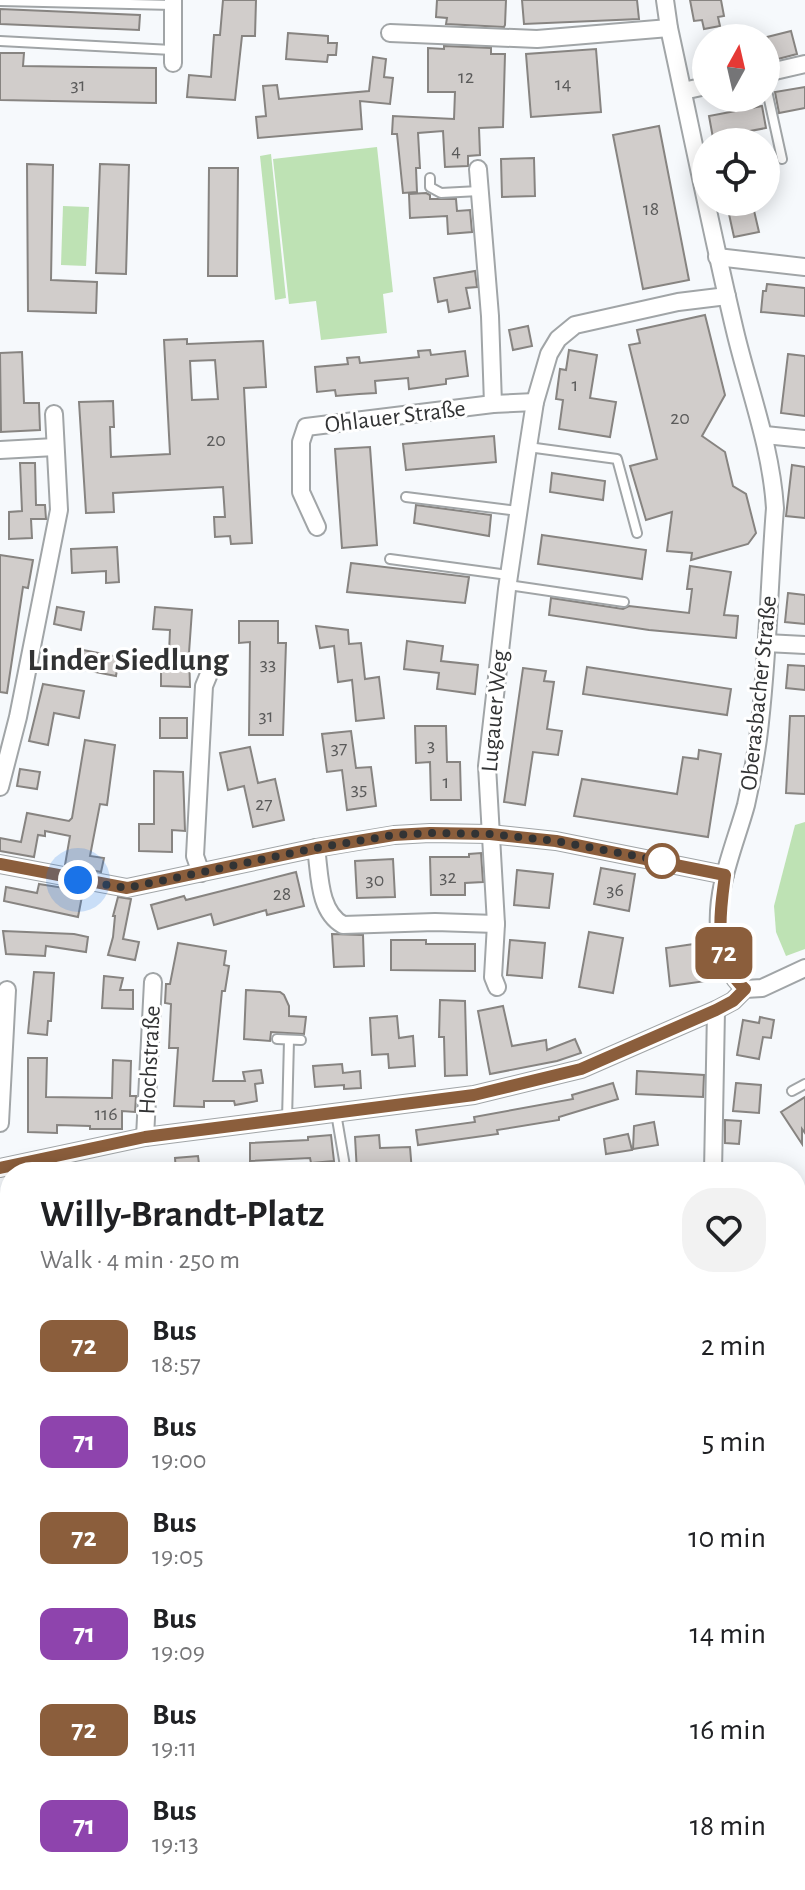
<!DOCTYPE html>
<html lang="en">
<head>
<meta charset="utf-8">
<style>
	:root { --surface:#fff; --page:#f2f2f2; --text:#202124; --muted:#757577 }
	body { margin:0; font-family:"Alegreya Sans",sans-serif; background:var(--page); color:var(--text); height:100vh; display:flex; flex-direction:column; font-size:30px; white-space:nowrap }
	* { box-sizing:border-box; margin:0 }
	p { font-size:26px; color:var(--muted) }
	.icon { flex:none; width:44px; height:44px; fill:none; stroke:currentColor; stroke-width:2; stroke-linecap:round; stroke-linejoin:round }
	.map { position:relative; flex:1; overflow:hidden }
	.side { position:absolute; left:0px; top:1162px; width:806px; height:728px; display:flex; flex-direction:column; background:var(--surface); border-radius:32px 32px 0 0; box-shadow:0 4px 20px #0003 }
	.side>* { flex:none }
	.badge { padding:0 16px; border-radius:12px; font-size:28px; line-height:52px }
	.needle { width:52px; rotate:8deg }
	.fabs { position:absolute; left:692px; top:24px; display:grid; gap:16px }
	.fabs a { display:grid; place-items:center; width:88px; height:88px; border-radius:50%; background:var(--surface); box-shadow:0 4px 20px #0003; font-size:40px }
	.you { position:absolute; width:40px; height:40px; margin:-20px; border:6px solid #fff; border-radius:50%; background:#1a73e8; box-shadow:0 0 0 12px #1a73e833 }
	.map>.badge { position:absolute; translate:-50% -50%; box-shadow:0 0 0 4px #fff }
	.round { display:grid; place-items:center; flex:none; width:84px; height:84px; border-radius:32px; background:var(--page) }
	.headline { display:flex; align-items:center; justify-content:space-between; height:136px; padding:0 40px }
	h1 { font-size:38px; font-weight:700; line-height:60px }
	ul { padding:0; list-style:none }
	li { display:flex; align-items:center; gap:24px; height:96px; padding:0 40px }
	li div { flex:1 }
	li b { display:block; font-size:30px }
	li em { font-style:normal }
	li .badge { min-width:88px; font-weight:700; text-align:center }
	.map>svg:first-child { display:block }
</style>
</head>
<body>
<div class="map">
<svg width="805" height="1890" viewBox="0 0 805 1890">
	<rect width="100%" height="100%" fill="#f6f9fc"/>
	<g fill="#bee2b4">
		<path d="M377 147 393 292 383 294 387 333 321 340 316 301 289 304 273 159Z"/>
		<path d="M271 154 286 298 275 300 260 156Z"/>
		<path d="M63 206 89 207 86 266 61 265Z"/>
		<path d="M805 822V949L786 956 776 932 774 906 795 825Z"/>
	</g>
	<g fill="#d1cdcb" stroke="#878481" stroke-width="2" fill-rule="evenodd">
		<path d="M223 0H256L255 36H242L235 100 187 97 189 75 211 77 214 35H220Z"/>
		<path d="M437 0H506L505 25 504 27 446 24 447 18 436 17Z"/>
		<path d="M522 0H637L639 19 524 24Z"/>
		<path d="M690 0H721L724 16 718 17 720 26 704 29 702 20 694 21Z"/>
		<path d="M0 9 140 15 139 30 0 24Z"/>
		<path d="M791 31 797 54 774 60 767 37Z"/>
		<path d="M288 33 328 36V43H337L336 55H328L327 62 286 59Z"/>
		<path d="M444 46 491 48V54H505L503 127 479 128 480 155 468 156V166L445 167 443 131 418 133 420 168H416L417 192 403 193 397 134H392L393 116 454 119 455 92H428V48L444 49Z"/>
		<path d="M596 49 601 112 531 117 526 54Z"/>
		<path d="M0 53H24L23 66 156 68V103L0 100Z"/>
		<path d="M373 57 386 59 384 77 393 78 390 104 360 101 362 129 258 138 256 117 266 116 263 86 277 85 279 99 369 91Z"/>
		<path d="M805 87V108L779 113 775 92Z"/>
		<path d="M762 106 766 128 713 138 709 116Z"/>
		<path d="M659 126 689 280 643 289 613 135Z"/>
		<path d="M534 158 535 196 502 197 501 159Z"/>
		<path d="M27 164 53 165 51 280 97 282 96 313 28 311Z"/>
		<path d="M100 164 129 165 126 274 96 273Z"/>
		<path d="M209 168H238L237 276H208Z"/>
		<path d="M426 193 430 195V199H456L457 211 470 210 472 232 448 234 447 216 410 218 409 194Z"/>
		<path d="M740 202H752L759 232 734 237 727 205Z"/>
		<path d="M475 271 477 287 466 288 470 308 449 312 447 300 438 302 434 278Z"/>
		<path d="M767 284 805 288V316L761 312 763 291H766Z"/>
		<path d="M705 315 725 395 702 436 725 452 733 486 746 494 756 533 748 544 691 560 692 553 667 551 672 512 646 520 630 466 657 459 629 345 640 343 637 330Z"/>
		<path d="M528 326 532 346 513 350 509 330Z"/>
		<path d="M187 339V344L263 341 266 387 244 388 252 543 231 544 230 536 215 537 214 517H225L223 487 113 493 114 512 86 513 79 402 113 401 114 427H110L111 457 170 454 164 340ZM215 360 218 399 192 400 190 361Z"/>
		<path d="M430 350 431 355 465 351 468 376 446 379V384L409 389 408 378 375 381 376 393 359 394 336 396 335 390 317 392 315 367 348 364 347 358 359 357 360 363 419 357 418 351Z"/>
		<path d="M569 350 597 355 590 398 616 402 610 437 559 429 563 400 556 399 560 369 566 370Z"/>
		<path d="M22 352 24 403H39L40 430 1 432 0 353Z"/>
		<path d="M788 354 805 356V416L781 413Z"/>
		<path d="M494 436 496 462 406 470 403 444Z"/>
		<path d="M370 447 377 545 342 548 335 449Z"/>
		<path d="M20 463H35L36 505H45L46 519H31L32 538 9 539V512L22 511Z"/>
		<path d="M792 465 805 467V518L786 516Z"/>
		<path d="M552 473 605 481 603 500 550 492Z"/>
		<path d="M416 505 491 515 489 536 414 523Z"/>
		<path d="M542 535 646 550 642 579 538 564Z"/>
		<path d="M117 547 119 582 106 583V571L72 573 71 549Z"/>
		<path d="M0 555 33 560 28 588 23 587 7 693 0 692Z"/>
		<path d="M351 563 469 577 465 603 347 592Z"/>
		<path d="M690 566 731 572 724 615 738 616 736 638 649 630 549 615 551 598 623 609 629 606 689 613 692 589H687Z"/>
		<path d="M788 593 805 595V624L785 622Z"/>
		<path d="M57 607 84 612 81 630 54 624Z"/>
		<path d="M155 607 192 610 189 653 190 687 161 686V653H169L170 630 153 629Z"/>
		<path d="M239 621H278V643H286L283 735H249L250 642 239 643Z"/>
		<path d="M316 626 348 630 349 644 361 643 365 679 379 677 384 718 356 721 352 680 338 682 334 646 320 648Z"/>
		<path d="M407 641 443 646 441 661 478 665 475 694 437 689 439 673 404 669Z"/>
		<path d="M83 650 119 657 116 676 80 669Z"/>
		<path d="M788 665 805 666V690L786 688Z"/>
		<path d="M587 667 731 689 727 715 583 694Z"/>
		<path d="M523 668 546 671 544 681 554 682 547 729 562 731 558 755 533 752 525 805 504 802Z"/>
		<path d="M43 684 84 691 79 718 54 713 48 745 29 741Z"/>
		<path d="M790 716H805V794L786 793Z"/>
		<rect x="160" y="718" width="27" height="20"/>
		<path d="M415 726H446L447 762H460L461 800H431L430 762 416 763Z"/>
		<path d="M351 731 356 768 371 767 376 806 347 810 342 770 327 772 322 734Z"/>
		<path d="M85 740 115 745 107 805 100 804 90 856 104 858 101 872 65 865 70 836 45 831V836L38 835 34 857 0 851V838L21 842 27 813 69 821 72 818Z"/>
		<path d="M250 747 258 783 275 779 284 820 253 827 244 786 228 790 220 753Z"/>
		<path d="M699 750 721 754 708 837 574 816 582 779 677 794 683 757 698 759Z"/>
		<path d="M20 769 40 772 37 789 17 786Z"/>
		<path d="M154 771 183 772 185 831 172 830V852L139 851V824H154Z"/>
		<path d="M481 853 483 882 465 883V895H431L430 857H469V854Z"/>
		<path d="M393 859 395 897 357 898 355 861Z"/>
		<path d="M601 868 635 874 629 911 594 904Z"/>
		<path d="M517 870 553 874 549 908 514 905Z"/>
		<path d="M296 872 304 906 267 915 266 910 214 925 211 914 158 929 151 905 184 896 186 900Z"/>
		<path d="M39 884 83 891 78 917 4 901 6 887 37 893Z"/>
		<path d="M118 897 131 899 123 939 139 942 135 960 108 955 113 937 115 916H113Z"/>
		<path d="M3 931 74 934 88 937 86 952 46 946 45 956 6 954Z"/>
		<path d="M589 932 623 938 613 993 579 987Z"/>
		<path d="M332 934 363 935 364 966 334 967Z"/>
		<path d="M391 940H426V944H475V971L391 970Z"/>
		<path d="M510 940 545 943 542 978 507 975Z"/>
		<path d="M178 943 226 951 224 965 229 966 225 991H222L213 1081H245L243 1072 261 1070 263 1083 255 1084 257 1101 235 1105 234 1101H204V1107L174 1106 178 1048H169L171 1004 165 1003 166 984H170Z"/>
		<path d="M701 943 706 981 670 986 666 948Z"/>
		<path d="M34 972 54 973 51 1021H48L47 1035 28 1033Z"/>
		<path d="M104 976 123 978 120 990H133V1009L102 1008Z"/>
		<path d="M246 990 280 992 284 995 289 1006V1016L306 1017 304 1034 271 1032 270 1041 244 1039Z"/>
		<path d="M440 1000 465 1001 467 1075 445 1076 444 1037H439Z"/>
		<path d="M503 1006 512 1046 546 1040 547 1050 575 1039 581 1053 557 1061 490 1074 478 1011Z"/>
		<path d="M397 1016 399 1038 413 1036 415 1066 389 1068 388 1054 372 1055 370 1018Z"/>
		<path d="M760 1017 774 1020 771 1038 763 1037 759 1059 737 1055 743 1020 759 1023Z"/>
		<path d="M28 1058H47L46 1097 112 1098 113 1060 131 1061 130 1096H136L135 1112 122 1111V1129H90V1126L57 1125V1133L28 1132Z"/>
		<path d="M342 1064 343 1073 360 1071 361 1088 344 1089V1085L315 1087 313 1066Z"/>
		<path d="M637 1071 704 1075 703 1097 636 1094Z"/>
		<path d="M613 1083 618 1099 559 1117V1120L497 1130 498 1134 418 1145 416 1130 475 1122 474 1117 573 1099 572 1095Z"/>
		<path d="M736 1083 761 1085 759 1113 733 1111Z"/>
		<path d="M805 1097V1133L802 1129V1144L781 1112Z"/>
		<path d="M725 1120 741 1121 739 1144 725 1143Z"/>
		<path d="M654 1122 658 1145 633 1149 634 1126Z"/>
		<path d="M628 1134 632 1150 606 1154 604 1139Z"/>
		<path d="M331 1135 334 1161 311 1163 310 1158 250 1161V1143L308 1140V1137Z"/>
		<path d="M379 1135 380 1148 410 1147 412 1172H357L355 1137Z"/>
		<path d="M198 1156 200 1172H176L175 1158Z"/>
	</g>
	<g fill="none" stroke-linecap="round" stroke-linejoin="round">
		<g stroke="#a1a5a7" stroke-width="12">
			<g id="lane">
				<path d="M0 1 173 5"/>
				<path d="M0 41 172 50"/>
				<path d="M766 86 782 159"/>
				<path d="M430 178V187L441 193 479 191"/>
				<path d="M528 447 617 459 637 533"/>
				<path d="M406 497 518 511"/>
				<path d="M390 559 508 575"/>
				<path d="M508 585 624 602"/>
				<path d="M277 1039 301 1040"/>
				<path d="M792 1091 805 1084"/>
				<path d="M336 1113 346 1172"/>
				<path d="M287 1119 289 1040"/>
				<path d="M796 1586H805"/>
			</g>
		</g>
		<g stroke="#a1a5a7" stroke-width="20">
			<g id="street">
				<path d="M665 0 669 28C691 129 711 230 735 331 749 390 771 446 775 508 769 584 768 662 758 739 755 760 751 783 746 805 735 845 716 886 719 929 721 951 728 975 745 989"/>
				<path d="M390 33 537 39 669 28"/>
				<path d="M173 63V0"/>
				<path d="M766 73 805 64"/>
				<path d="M683 91 706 86"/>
				<path d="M478 169 490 316 493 404"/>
				<path d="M717 257 805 267"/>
				<path d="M765 435 805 439"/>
				<path d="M0 450 55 447"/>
				<path d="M317 527 301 492V442L306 427 493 404 535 402"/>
				<path d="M766 643 805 645"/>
				<path d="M0 787 18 717 59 510 54 414"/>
				<path d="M316 848C320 874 318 911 343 925L435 922 496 924"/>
				<path d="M0 864 127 888 316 848 394 835 430 833 490 834 556 841 725 875"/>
				<path d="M201 873 195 856 204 686 211 669"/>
				<path d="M497 987 493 977 496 924 487 766 507 589 528 447 535 402 549 354 558 339 575 325 678 302 727 296"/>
				<path d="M0 1123 7 990"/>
				<path d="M145 1137 153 982"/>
				<path d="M0 1168 145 1137 474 1095 581 1069 716 1010 733 1001 745 989 762 988 805 968"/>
				<path d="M713 1172 716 1010"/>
				<path d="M796 1217H805"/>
				<path d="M0 1358 10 1357"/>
				<path d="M0 1793 10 1806"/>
				<path d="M64 1880 70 1890"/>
			</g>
		</g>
		<g stroke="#a1a5a7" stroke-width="26">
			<g id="secondary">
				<path d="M796 1491 805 1476"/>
				<path d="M503 1890 508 1880"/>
			</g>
		</g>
		<use href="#lane" stroke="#fff" stroke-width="8"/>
		<use href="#street" stroke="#fff" stroke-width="16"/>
		<use href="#secondary" stroke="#fff" stroke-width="22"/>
	</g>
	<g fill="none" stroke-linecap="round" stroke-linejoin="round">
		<g stroke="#fff" stroke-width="18">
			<path id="line" d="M0 864 127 888 316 848 394 835 430 833 490 834 556 841 725 875C720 913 712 960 745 989L733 1001 716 1010 581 1069 474 1095 145 1137 0 1168"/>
		</g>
		<use href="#line" stroke="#8b5e3c" stroke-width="12"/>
		<path stroke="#323334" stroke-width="8" stroke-dasharray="0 14.4" d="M78 880 127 888 316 848 394 835 430 833 490 834 556 841 662 861"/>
	</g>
	<circle fill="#fff" stroke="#8b5e3c" stroke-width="4" cx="662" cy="861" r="16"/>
	<g text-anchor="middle" stroke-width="6" stroke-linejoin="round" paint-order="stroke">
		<g font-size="20" fill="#5a5a5a">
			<text x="466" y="83">12</text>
			<text x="563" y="90">14</text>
			<text x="78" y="91">31</text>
			<text x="456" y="157">4</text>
			<text x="651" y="215">18</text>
			<text x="575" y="391">1</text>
			<text x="680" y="424">20</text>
			<text x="216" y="446">20</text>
			<text x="268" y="670">33</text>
			<text x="266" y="722">31</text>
			<text x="431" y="751">3</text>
			<text x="339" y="754">37</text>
			<text x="446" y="788">1</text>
			<text x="359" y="795">35</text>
			<text x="264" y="810">27</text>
			<text x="448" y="883">32</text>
			<text x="375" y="886">30</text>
			<text x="615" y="896">36</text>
			<text x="282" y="900">28</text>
			<text x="106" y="1120">116</text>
		</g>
		<g font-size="24" fill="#323334" stroke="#fff">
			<text transform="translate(395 416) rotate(-7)" y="8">Ohlauer Straße</text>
			<text transform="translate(758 693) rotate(-84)" y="8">Oberasbacher Straße</text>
			<text transform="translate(494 711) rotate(-85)" y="8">Lugauer Weg</text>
			<text transform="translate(149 1060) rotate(-87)" y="8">Hochstraße</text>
		</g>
		<g font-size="32" font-weight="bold" fill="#323334" stroke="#fff">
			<text x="128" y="670">Linder Siedlung</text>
		</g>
	</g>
</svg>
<div class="fabs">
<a><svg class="needle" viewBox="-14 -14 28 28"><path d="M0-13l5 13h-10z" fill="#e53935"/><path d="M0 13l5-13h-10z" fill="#757577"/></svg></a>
<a><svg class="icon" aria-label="locate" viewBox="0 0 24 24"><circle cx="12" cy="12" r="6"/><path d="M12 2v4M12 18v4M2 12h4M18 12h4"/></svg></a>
</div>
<div class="you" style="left:78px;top:880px"></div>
<b class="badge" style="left:724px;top:953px;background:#8b5e3c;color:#fff">72</b>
<section class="side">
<div class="headline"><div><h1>Willy-Brandt-Platz</h1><p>Walk · 4 min · 250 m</p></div><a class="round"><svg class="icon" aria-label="heart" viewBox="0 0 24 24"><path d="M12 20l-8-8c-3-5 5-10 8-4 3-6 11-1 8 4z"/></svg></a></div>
<ul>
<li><span class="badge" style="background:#8b5e3c;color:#fff">72</span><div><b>Bus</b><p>18:57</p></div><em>2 min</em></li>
<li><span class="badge" style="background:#8e44ad;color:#fff">71</span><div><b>Bus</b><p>19:00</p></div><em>5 min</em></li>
<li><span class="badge" style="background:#8b5e3c;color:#fff">72</span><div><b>Bus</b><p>19:05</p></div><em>10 min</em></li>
<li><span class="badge" style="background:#8e44ad;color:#fff">71</span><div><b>Bus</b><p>19:09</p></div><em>14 min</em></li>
<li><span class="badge" style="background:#8b5e3c;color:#fff">72</span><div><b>Bus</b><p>19:11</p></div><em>16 min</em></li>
<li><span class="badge" style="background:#8e44ad;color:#fff">71</span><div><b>Bus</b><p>19:13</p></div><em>18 min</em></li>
</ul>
</section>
</div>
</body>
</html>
